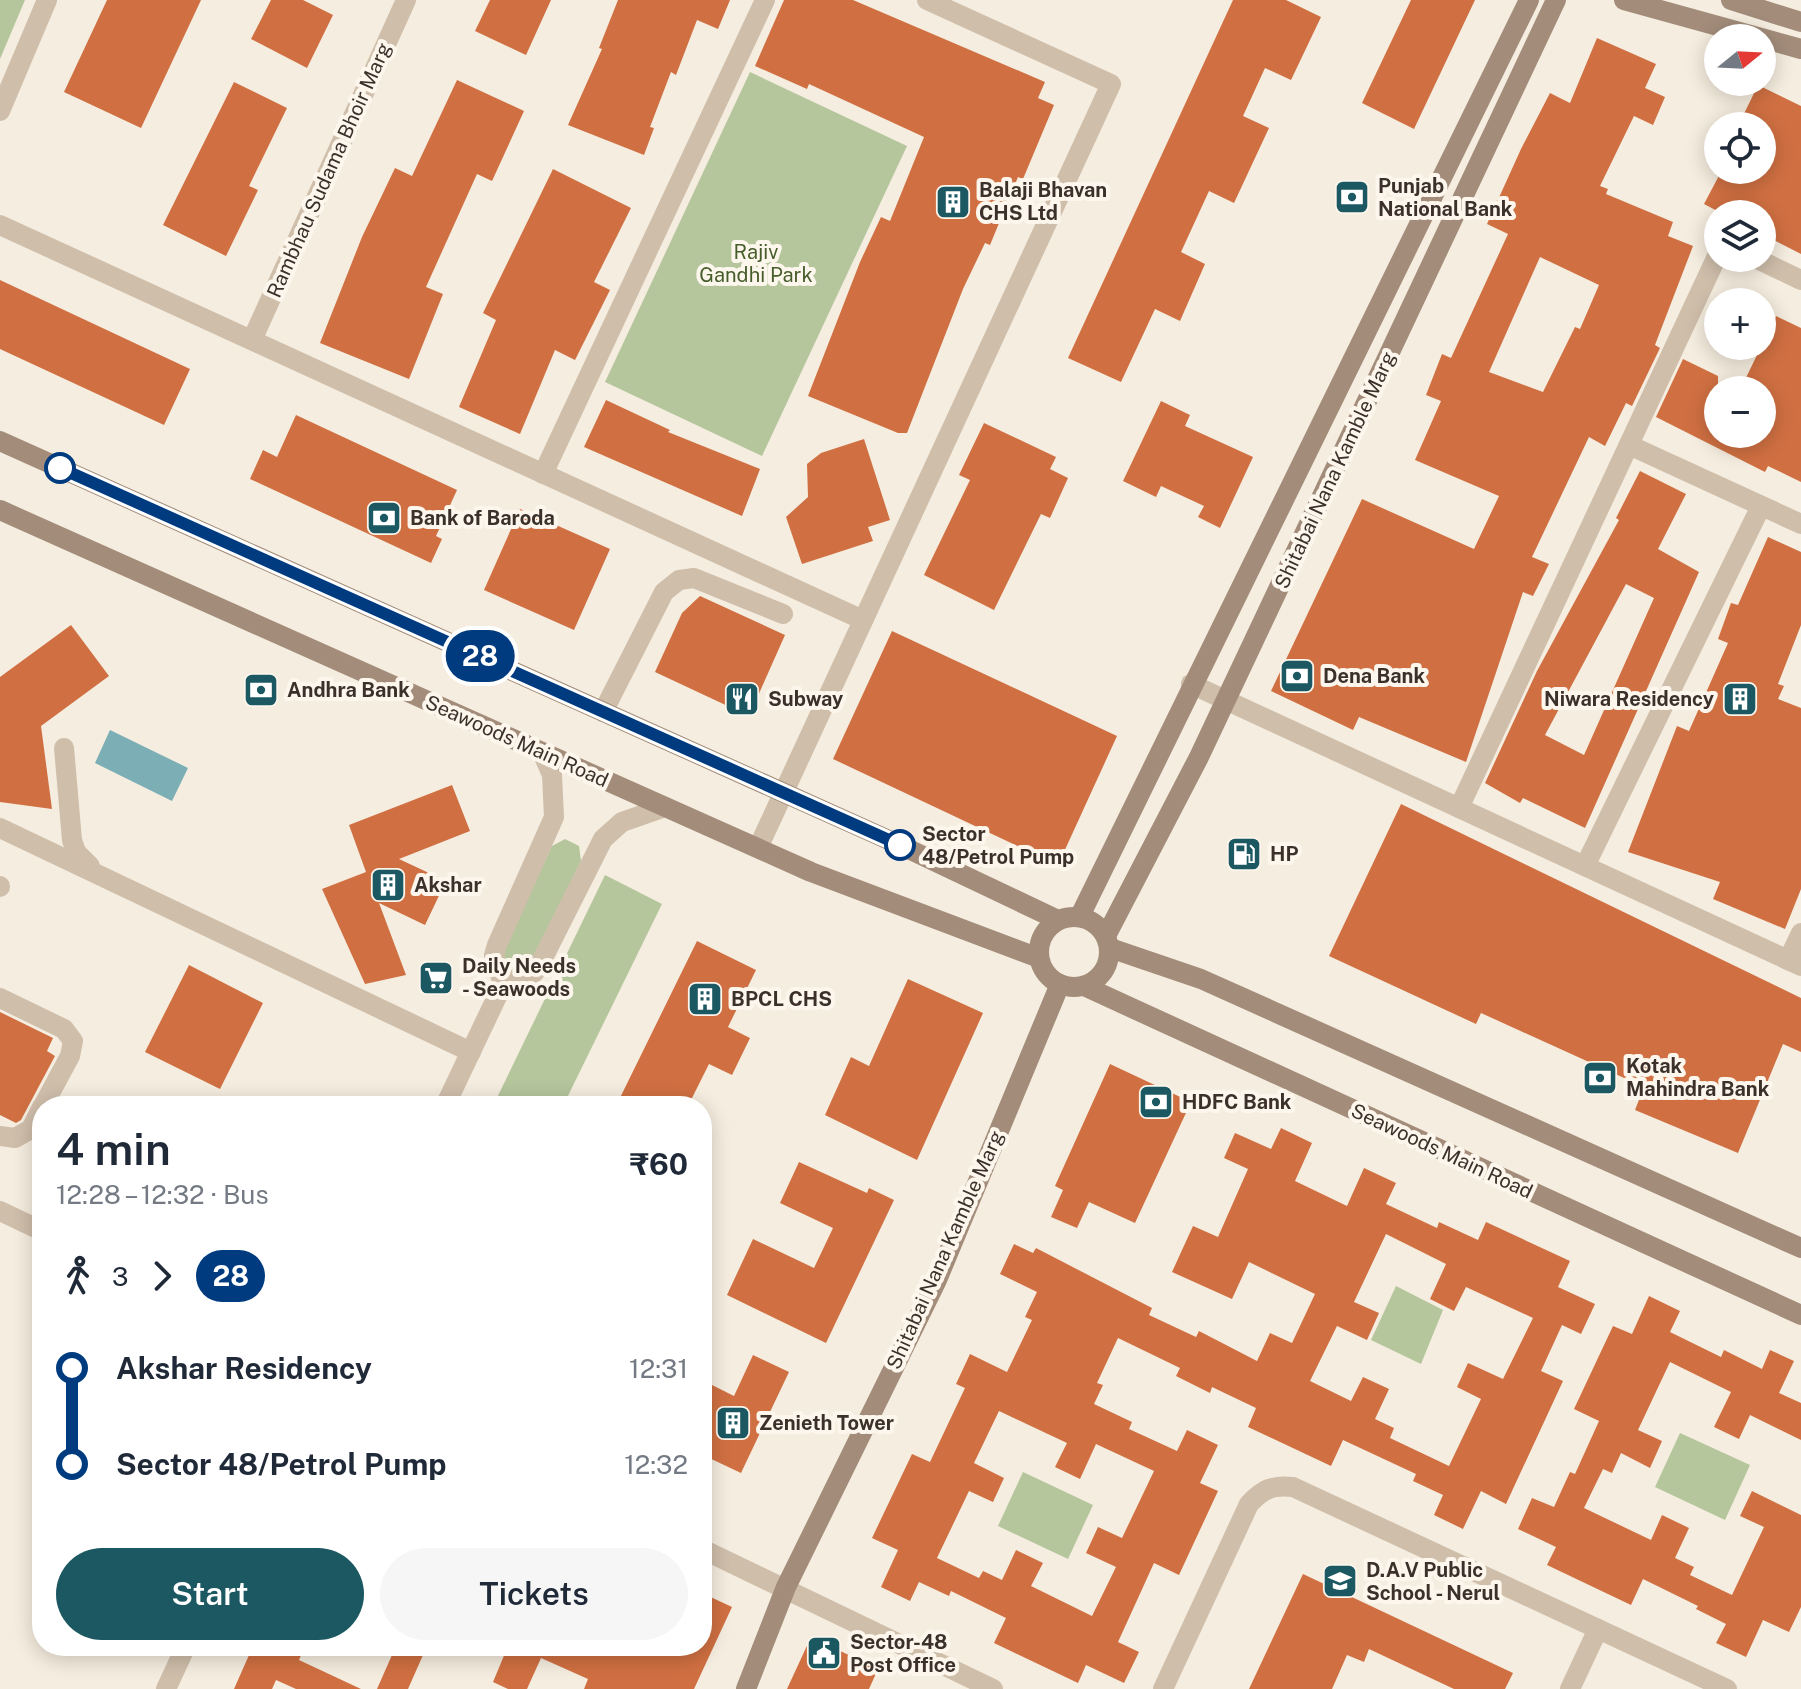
<!DOCTYPE html>
<html lang="en">
<head>
<meta charset="utf-8">
<style>
	:root { --surface:#fff; --page:#f6f6f7; --text:#1f2937; --muted:#747a83; --accent:#1b5862 }
	body { margin:0; font-family:"Public Sans",sans-serif; background:var(--page); color:var(--text); height:100vh; display:flex; flex-direction:column; font-size:30px; white-space:nowrap }
	* { box-sizing:border-box; margin:0 }
	p { font-size:26px; color:var(--muted) }
	.icon { flex:none; width:44px; height:44px; fill:none; stroke:currentColor; stroke-width:2; stroke-linecap:round; stroke-linejoin:round }
	.map { position:relative; flex:1; overflow:hidden }
	.details { position:absolute; left:32px; top:1096px; width:680px; height:560px; display:flex; flex-direction:column; background:var(--surface); border-radius:32px; box-shadow:0 4px 20px #0003 }
	.details>* { flex:none }
	.badge { padding:0 16px; border-radius:26px; font-size:28px; line-height:52px }
	.needle { width:52px; rotate:72deg }
	.tools { position:absolute; left:1704px; top:24px; display:grid; gap:16px }
	.tools a { display:grid; place-items:center; width:72px; height:72px; border-radius:50%; background:var(--surface); box-shadow:0 4px 20px #0003; font-size:40px }
	.map>.badge { position:absolute; translate:-50% -50%; box-shadow:0 0 0 4px #fff }
	.legs { display:flex; align-items:center; gap:12px; height:88px; padding:0 24px; font-size:26px }
	.legs p { margin-inline-start:auto }
	.headline { display:flex; align-items:center; justify-content:space-between; height:136px; padding:0 24px }
	h1 { font-size:44px; font-weight:600; line-height:60px }
	.cta { display:flex; gap:16px; margin-top:auto; padding:16px 24px }
	.cta a { flex:1; height:92px; border-radius:48px; background:var(--accent); color:#fff; font-size:32px; font-weight:600; line-height:92px; text-align:center }
	.cta a+a { background:var(--page); color:var(--text) }
	ul { padding:0 24px; list-style:none }
	li { display:flex; align-items:center; gap:28px; height:96px; font-size:30px }
	li i { display:grid; place-items:center; width:12px; height:100%; margin:0 10px; background:currentColor }
	li i::after { content:''; width:20px; height:20px; margin:-10px; border:6px solid; border-radius:50%; background:var(--surface) }
	li p { margin-inline-start:auto }
	li:first-child i { background:linear-gradient(#0000 50%,currentColor 0) }
	li:last-child i { background:linear-gradient(currentColor 50%,#0000 0) }
	.map>svg:first-child { display:block }
</style>
</head>
<body>
<div class="map">
<svg width="1801" height="1689" viewBox="0 0 1801 1689">
	<rect width="100%" height="100%" fill="#f5eddf"/>
	<g fill="#b5c69d">
		<path d="M0 0H25L0 59Z"/>
		<path d="M750 72 907 146 762 456 605 382Z"/>
		<path d="M565 839 579 846 581 861 530 966 510 971 502 952 552 846Z"/>
		<path d="M605 875 662 904 563 1106H493Z"/>
		<path d="M1396 1286 1443 1310 1421 1364 1371 1340Z"/>
		<path d="M1680 1433 1750 1465 1725 1520 1655 1487Z"/>
		<path d="M1023 1472 1093 1505 1068 1559 998 1526Z"/>
	</g>
	<path fill="#7baeb5" d="M110 730 188 768 172 801 95 763Z"/>
	<g fill="#d07042" fill-rule="evenodd">
		<path d="M107 0H201L141 128 64 92Z"/>
		<path d="M271 0H303L333 15 307 68 251 39Z"/>
		<path d="M490 0H551L526 55 475 31Z"/>
		<path d="M618 0H730L718 29 697 20 676 75 671 72 650 127 654 128 644 155 568 125 602 49 599 48Z"/>
		<path d="M784 0H853L1045 82 1038 98 1054 105 1023 179 1018 177 990 245 985 243 963 289 907 433H898L808 396 860 262 881 217 890 221 924 137 809 84 807 89 755 66Z"/>
		<path d="M1233 0H1286L1321 17 1291 80 1265 68 1243 116 1269 128 1234 203 1209 191 1181 252 1205 264 1180 321 1155 309 1121 382 1068 358Z"/>
		<path d="M1411 0H1475L1414 129 1362 103Z"/>
		<path d="M1597 38 1656 64 1645 88 1665 97 1653 125 1634 116 1600 186 1608 189 1606 194 1673 222 1668 236 1693 246 1655 345 1660 348 1632 406 1626 403 1605 446 1589 437 1532 557 1549 564 1533 596 1523 592 1466 762 1359 717 1353 730 1271 691 1362 499 1474 549 1499 496 1415 460 1441 401 1426 395 1442 354 1451 358 1508 234 1487 224 1521 149 1550 93 1570 103ZM1540 257 1599 285 1580 329 1575 327 1543 392 1489 372Z"/>
		<path d="M457 80 524 111 492 181 477 174 426 287 443 294 409 379 320 343 362 237 395 168 412 176Z"/>
		<path d="M234 82 287 108 249 186 258 190 226 256 163 225Z"/>
		<path d="M1758 85 1801 106V254L1762 234V214H1723L1704 204 1722 170H1762V126H1738Z"/>
		<path d="M553 169 631 208 594 282 610 290 575 360 555 350 520 434 459 407 496 320 483 313Z"/>
		<path d="M0 280 190 369 164 425 0 349Z"/>
		<path d="M1776 316 1801 328V482L1768 466 1765 472 1656 417 1683 359 1718 376V434H1762V390H1740Z"/>
		<path d="M606 400 670 430 668 432 760 469 742 516 584 447Z"/>
		<path d="M1161 401 1190 415 1185 426 1253 457 1220 528 1198 517 1204 506 1161 486 1156 497 1123 481Z"/>
		<path d="M296 415 457 490 436 536 442 539 431 563 250 479 263 450 277 457Z"/>
		<path d="M984 423 1056 457 1050 469 1068 478 1050 518 1041 514 994 610 924 575 970 480 959 475Z"/>
		<path d="M864 439 890 520 868 527 873 541 802 564 786 517 808 497 807 464 821 453Z"/>
		<path d="M1640 471 1686 494 1658 549 1699 572 1585 828 1523 798 1520 803 1485 783 1537 671 1619 520 1616 518ZM1626 584 1654 598 1584 755 1545 735Z"/>
		<path d="M520 509 610 549 574 630 484 590Z"/>
		<path d="M1768 537 1801 552V625L1778 684 1784 686 1778 699 1801 708V889L1785 929 1713 899 1720 882 1628 852 1677 726 1689 731 1728 643 1718 639 1731 603 1738 605Z"/>
		<path d="M700 596 785 635 749 716 655 672 682 613Z"/>
		<path d="M71 625 109 676 41 726 52 809 0 802V677Z"/>
		<path d="M892 631 1117 736 1058 865 833 759Z"/>
		<path d="M452 785 470 831 399 859 446 881 425 925 379 903 406 975 365 984 322 889 366 872 349 825Z"/>
		<path d="M1401 804 1801 998V1052L1783 1044 1738 1153 1635 1110 1644 1087 1481 1013 1476 1024 1329 956Z"/>
		<path d="M697 941 756 970 728 1027 750 1038 732 1075 709 1064 688 1106H616Z"/>
		<path d="M189 965 263 1003 220 1089 145 1052Z"/>
		<path d="M908 979 983 1013 917 1160 825 1115 851 1057 869 1066Z"/>
		<path d="M0 1012 53 1038 47 1051 55 1056 21 1120 16 1123 0 1115Z"/>
		<path d="M1110 1064 1191 1102 1135 1223 1089 1202 1077 1228 1051 1217 1063 1190 1055 1186Z"/>
		<path d="M1281 1128 1312 1143 1295 1181 1347 1206 1364 1168 1396 1183 1386 1204 1437 1228 1439 1222 1478 1240 1486 1222 1570 1261 1558 1287 1595 1304 1581 1334 1562 1325 1541 1371 1563 1381 1506 1504 1481 1491 1463 1529 1434 1515 1443 1495 1413 1481 1416 1474 1343 1440 1331 1466 1248 1427 1256 1408 1212 1387 1210 1393 1176 1376 1180 1368 1118 1338 1097 1383 1103 1385 1094 1404 1132 1422 1129 1429 1177 1451 1187 1430 1218 1445 1200 1483 1218 1491 1179 1575 1154 1563 1118 1642 1139 1652 1124 1683 1086 1665 1078 1683 994 1643 1006 1618 951 1591 949 1596 919 1582 910 1601 881 1587 898 1550 872 1538 912 1454 930 1462 965 1388 956 1384 970 1354 1007 1372 1032 1320 1025 1317 1037 1292 1000 1274 1014 1244 1033 1253 1036 1248 1152 1308 1149 1315 1196 1337 1199 1331 1257 1361 1270 1333 1292 1343 1315 1294 1249 1262 1232 1299 1172 1272 1193 1226 1218 1237 1248 1169 1224 1158 1235 1133 1271 1149ZM1386 1234 1446 1264 1430 1299 1454 1311 1466 1287 1533 1318 1503 1379 1468 1363 1457 1387 1481 1399 1449 1466 1390 1438 1394 1428 1375 1419 1389 1389 1363 1377 1351 1401 1310 1381 1337 1326 1367 1340 1379 1313 1354 1302ZM999 1411 1067 1443 1055 1467 1080 1479 1096 1444 1154 1471 1122 1538 1098 1527 1086 1553 1116 1567 1092 1616 1031 1586 1043 1563 1016 1550 1002 1580 983 1571 979 1578 937 1558 969 1491 993 1502 1004 1478 974 1463Z"/>
		<path d="M799 1162 867 1193 869 1188 894 1200 826 1343 727 1295 753 1239 814 1268 833 1228 780 1203Z"/>
		<path d="M1649 1296 1680 1311 1670 1332 1721 1357 1724 1350 1762 1369 1770 1350 1794 1361 1779 1393 1801 1403V1440L1750 1415 1739 1439 1714 1427 1731 1392 1670 1362 1638 1430 1662 1441 1650 1468 1621 1453 1612 1473 1603 1469 1584 1508 1651 1540 1662 1515 1689 1528 1675 1558 1694 1567 1690 1575 1732 1595 1764 1527 1740 1516 1752 1491 1801 1515V1607L1789 1632 1763 1620 1746 1657 1716 1643 1726 1624 1696 1609 1698 1606 1643 1579 1631 1605 1547 1565 1556 1547 1518 1529 1532 1498 1554 1507 1570 1472 1575 1474 1599 1421 1574 1409 1613 1326 1632 1334Z"/>
		<path d="M753 1355 789 1372 741 1473 705 1456 711 1444 702 1440V1407L712 1385 734 1396Z"/>
		<path d="M1303 1574 1513 1673 1505 1689H1454L1369 1649 1364 1662 1347 1655 1332 1689H1249Z"/>
		<path d="M702 1593 732 1607 694 1689H584L588 1679 541 1658 527 1689H508L493 1682 508 1646H702Z"/>
		<path d="M811 1637 878 1669 869 1689H787Z"/>
		<path d="M253 1646H305L299 1660 361 1689H296L276 1680 272 1689H234Z"/>
		<path d="M396 1646H427L408 1689H377Z"/>
	</g>
	<g fill="none" stroke-linecap="round" stroke-linejoin="round">
		<g stroke="#cfbeaa" stroke-width="20">
			<path d="M0 111 47 0"/>
			<path d="M0 225 863 620"/>
			<path d="M1755 258 1801 280"/>
			<path d="M252 340 406 0"/>
			<path d="M1629 445 1801 524"/>
			<path d="M543 474 765 0"/>
			<path d="M1191 684 1801 966"/>
			<path d="M603 712 664 592 679 580 694 578 783 614"/>
			<path d="M64 748 72 840 76 852 90 866"/>
			<path d="M1459 808 1718 254"/>
			<path d="M0 828 471 1052"/>
			<path d="M758 848 1111 84 927 0"/>
			<path d="M1585 866 1761 506"/>
			<path d="M0 886V887"/>
			<path d="M1788 960 1801 933"/>
			<path d="M503 984 534 973 540 964 603 839 622 822 665 807"/>
			<path d="M0 998 64 1029 73 1041 70 1056 43 1106"/>
			<path d="M445 1106 503 984 494 955 497 945 554 817 552 775 542 752"/>
			<path d="M0 1136 15 1138 31 1129 42 1107"/>
			<path d="M0 1211 42 1231"/>
			<path d="M702 1549 993 1689"/>
			<path d="M166 1689 186 1646"/>
			<path d="M1163 1689 1249 1504C1263 1489 1272 1485 1293 1487L1727 1689"/>
			<path d="M1570 1689 1598 1629"/>
		</g>
		<g stroke="#a38c7a" stroke-width="20">
			<path d="M1624 0 1801 49"/>
			<path d="M1731 0 1801 22"/>
			<path d="M0 441 900 845 1058 920"/>
			<path d="M0 510 811 872 1039 958"/>
			<path d="M1080 916 1529 0"/>
			<circle cx="1074" cy="952" r="35"/>
			<path d="M1106 936 1199 757 1556 0"/>
			<path d="M1110 948 1201 979 1801 1248"/>
			<path d="M1084 986 1801 1315"/>
			<path d="M746 1689 786 1587 937 1280 1060 984"/>
		</g>
	</g>
	<g fill="none" stroke-linecap="round" stroke-linejoin="round">
		<g stroke="#fff" stroke-width="18">
			<path id="line-1" d="M60 468 900 845"/>
		</g>
		<use href="#line-1" stroke="#003b80" stroke-width="12"/>
	</g>
	<defs>
		<g id="bank-square" transform="scale(1.8)"><rect x="-9" y="-9" width="18" height="18" rx="4" fill="#1b5862" stroke="#fcf6ed"/><path d="M-6-4H6V4H-6ZM0-2.3a2.3 2.3 0 1 0 0 4.6a2.3 2.3 0 1 0 0-4.6Z" fill="#fff"/></g>
		<g id="building-square" transform="scale(1.8)"><rect x="-9" y="-9" width="18" height="18" rx="4" fill="#1b5862" stroke="#fcf6ed"/><path d="M-4-6H4V6H1V3H-1V6H-4ZM-2.5-4.3h1.7v1.8h-1.7ZM.8-4.3h1.7v1.8H.8ZM-2.5-1h1.7V.8h-1.7ZM.8-1h1.7V.8H.8Z" fill="#fff"/></g>
		<g id="restaurant-square" transform="scale(1.8)"><rect x="-9" y="-9" width="18" height="18" rx="4" fill="#1b5862" stroke="#fcf6ed"/><path d="M-5-6h1v4h1v-4h1v4h1v-4h1v5L-1.5 .5V6h-2V.5L-5-1ZM5-6V6H3V1.5H1.5Q1.5-4 5-6Z" fill="#fff"/></g>
		<g id="fuel-square" transform="scale(1.8)"><rect x="-9" y="-9" width="18" height="18" rx="4" fill="#1b5862" stroke="#fcf6ed"/><path d="M-5.5-6h7V0h2V4h1.3V-2.5L3-4.5l.8-.8L6-3V5H2.5V1h-1V6h-7ZM-4.2-4.7v3.2H.2V-4.7Z" fill="#fff"/></g>
		<g id="supermarket-square" transform="scale(1.8)"><rect x="-9" y="-9" width="18" height="18" rx="4" fill="#1b5862" stroke="#fcf6ed"/><path d="M-6-5.5h2.5l.6 2H6L4.5 2H-2.5L-4.4-4H-6ZM-1.5 3.2a1.3 1.3 0 1 0 .1 0ZM3 3.2a1.3 1.3 0 1 0 .1 0Z" fill="#fff"/></g>
		<g id="school-square" transform="scale(1.8)"><rect x="-9" y="-9" width="18" height="18" rx="4" fill="#1b5862" stroke="#fcf6ed"/><path d="M0-5L7-2L0 1L-7-2ZM-4 1L0 2.5L4 1V4Q0 6-4 4Z" fill="#fff"/></g>
		<g id="civic-square" transform="scale(1.8)"><rect x="-9" y="-9" width="18" height="18" rx="4" fill="#1b5862" stroke="#fcf6ed"/><path d="M-.6-6.5H3V-4.5H.6V-3L4-1V1h2V6H-6V1h2V-1L-.6-3ZM-1.2 2.5V6h2.4V2.5Z" fill="#fff"/></g>
	</defs>
	<g fill-rule="evenodd">
		<use href="#bank-square" x="1352" y="197"/>
		<use href="#building-square" x="953" y="202"/>
		<use href="#bank-square" x="384" y="518"/>
		<use href="#bank-square" x="1297" y="676"/>
		<use href="#bank-square" x="261" y="690"/>
		<use href="#restaurant-square" x="742" y="699"/>
		<use href="#building-square" x="1740" y="699"/>
		<use href="#fuel-square" x="1244" y="854"/>
		<use href="#building-square" x="388" y="885"/>
		<use href="#supermarket-square" x="436" y="978"/>
		<use href="#building-square" x="705" y="999"/>
		<use href="#bank-square" x="1600" y="1078"/>
		<use href="#bank-square" x="1156" y="1102"/>
		<use href="#building-square" x="733" y="1423"/>
		<use href="#school-square" x="1340" y="1581"/>
		<use href="#civic-square" x="824" y="1653"/>
	</g>
	<g fill="#fff" stroke="#003b80" stroke-width="4">
		<circle cx="60" cy="468" r="14"/>
		<circle cx="900" cy="845" r="14"/>
	</g>
	<g text-anchor="middle" stroke-width="8" stroke-linejoin="round" paint-order="stroke">
		<g font-size="20" fill="#3c312a" stroke="#fcf6ed">
			<text transform="translate(329 170) rotate(-66)" y="7">Rambhau Sudama Bhoir Marg</text>
			<text transform="translate(1335 470) rotate(-65)" y="7">Shitabai Nana Kamble Marg</text>
			<text transform="translate(517 741) rotate(24)" y="7">Seawoods Main Road</text>
			<text transform="translate(1442 1151) rotate(25)" y="7">Seawoods Main Road</text>
			<text transform="translate(945 1250) rotate(-66)" y="7">Shitabai Nana Kamble Marg</text>
		</g>
		<g font-size="20" font-weight="bold" fill="#3c312a" stroke="#fcf6ed" text-anchor="start">
			<text x="1378" y="193">Punjab<tspan x="1378" dy="23">National Bank</tspan></text>
			<text x="979" y="197">Balaji Bhavan<tspan x="979" dy="23">CHS Ltd</tspan></text>
			<text x="410" y="525">Bank of Baroda</text>
			<text x="1323" y="683">Dena Bank</text>
			<text x="287" y="697">Andhra Bank</text>
			<text x="768" y="706">Subway</text>
			<text x="1714" y="706" text-anchor="end">Niwara Residency</text>
			<text x="1270" y="861">HP</text>
			<text x="414" y="892">Akshar</text>
			<text x="462" y="973">Daily Needs<tspan x="462" dy="23">- Seawoods</tspan></text>
			<text x="731" y="1006">BPCL CHS</text>
			<text x="1626" y="1073">Kotak<tspan x="1626" dy="23">Mahindra Bank</tspan></text>
			<text x="1182" y="1109">HDFC Bank</text>
			<text x="759" y="1430">Zenieth Tower</text>
			<text x="1366" y="1577">D.A.V Public<tspan x="1366" dy="23">School - Nerul</tspan></text>
			<text x="850" y="1649">Sector-48<tspan x="850" dy="23">Post Office</tspan></text>
		</g>
		<g font-size="20" fill="#475d2b" stroke="#fcf6ed">
			<text x="756" y="259">Rajiv<tspan x="756" dy="23">Gandhi Park</tspan></text>
		</g>
		<g font-size="20" font-weight="bold" fill="#3c312a" stroke="#fcf6ed" text-anchor="start">
			<text x="922" y="841">Sector<tspan x="922" dy="23">48/Petrol Pump</tspan></text>
		</g>
	</g>
</svg>
<div class="tools">
<a><svg class="needle" viewBox="-14 -14 28 28"><path d="M0-13l5 13h-10z" fill="#e53935"/><path d="M0 13l5-13h-10z" fill="#747a83"/></svg></a>
<a><svg class="icon" aria-label="locate" viewBox="0 0 24 24"><circle cx="12" cy="12" r="6"/><path d="M12 2v4M12 18v4M2 12h4M18 12h4"/></svg></a>
<a><svg class="icon" aria-label="layers" viewBox="0 0 24 24"><path d="M12 4l9 5-9 5-9-5zM3 14l9 5 9-5"/></svg></a>
<a>+</a>
<a>−</a>
</div>
<b class="badge" style="left:480px;top:656px;background:#003b80;color:#fff">28</b>
<section class="details">
<div class="headline"><div><h1>4 min</h1><p>12:28 – 12:32 · Bus</p></div><b>₹60</b></div>
<div class="legs"><svg class="icon" aria-label="walk" viewBox="0 0 24 24"><circle cx="13" cy="4" r="2"/><path d="M13 8l-2 6 4 7M11 14l-3 7M7 12l3-4h3l4 4"/></svg>3<svg class="icon" aria-label="forward" viewBox="0 0 24 24"><path d="M9 5l7 7-7 7"/></svg><b class="badge" style="background:#003b80;color:#fff">28</b></div>
<ul>
<li><i style="color:#003b80"></i><b>Akshar Residency</b><p>12:31</p></li>
<li><i style="color:#003b80"></i><b>Sector 48/Petrol Pump</b><p>12:32</p></li>
</ul>
<div class="cta"><a>Start</a><a>Tickets</a></div>
</section>
</div>
</body>
</html>
